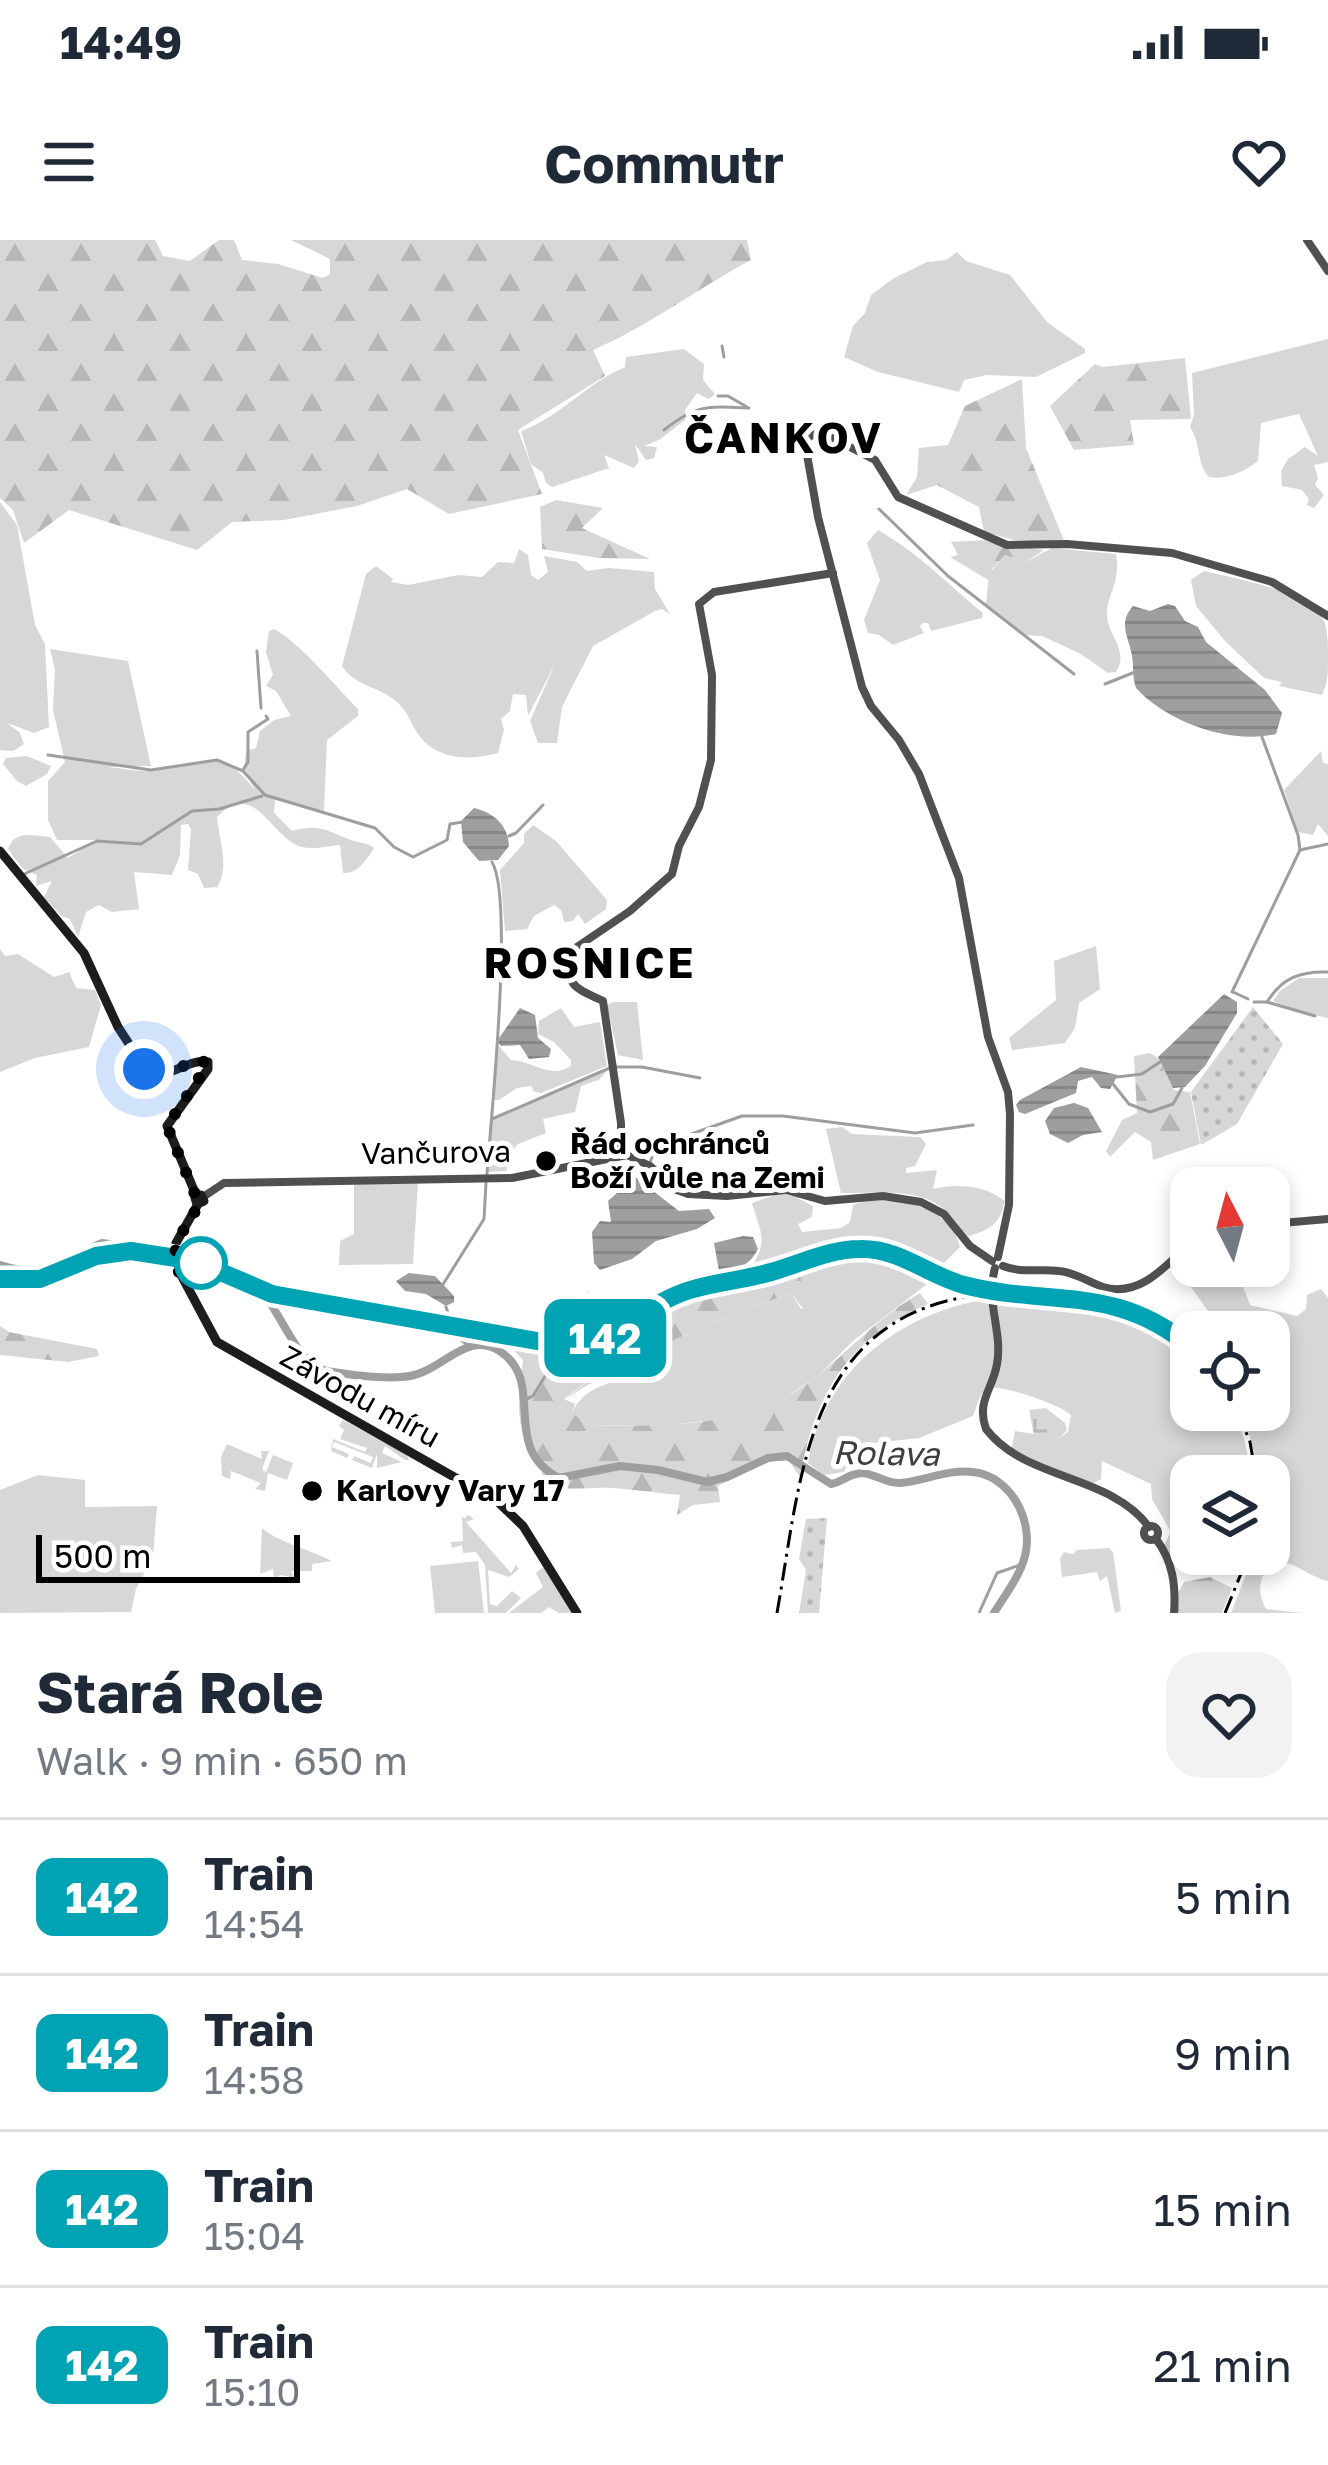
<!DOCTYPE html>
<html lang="en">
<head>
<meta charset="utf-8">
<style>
	:root { --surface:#fff; --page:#f2f2f3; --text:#1f2937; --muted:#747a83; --line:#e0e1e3 }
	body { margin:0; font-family:"Golos Text",sans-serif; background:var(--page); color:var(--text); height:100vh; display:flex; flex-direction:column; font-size:45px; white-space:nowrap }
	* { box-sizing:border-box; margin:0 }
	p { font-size:39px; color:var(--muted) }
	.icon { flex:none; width:66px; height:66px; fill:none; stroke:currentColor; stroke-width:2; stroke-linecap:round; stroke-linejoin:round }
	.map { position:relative; height:1373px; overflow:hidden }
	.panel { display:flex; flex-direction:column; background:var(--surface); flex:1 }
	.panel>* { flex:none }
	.badge { padding:0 24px; border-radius:18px; font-size:42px; line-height:78px }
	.needle { width:78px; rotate:354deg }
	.tools { position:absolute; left:1170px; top:927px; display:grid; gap:24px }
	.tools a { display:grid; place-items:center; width:120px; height:120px; border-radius:24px; background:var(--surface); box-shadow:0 6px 18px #0003; font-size:60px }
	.scale { position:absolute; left:36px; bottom:30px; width:264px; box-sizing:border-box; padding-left:12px; border:6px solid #000; border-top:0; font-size:33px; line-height:42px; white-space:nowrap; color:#000; -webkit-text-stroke:9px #fff; paint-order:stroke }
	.you { position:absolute; width:60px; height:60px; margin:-30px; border:9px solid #fff; border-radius:50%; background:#1a73e8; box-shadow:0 0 0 18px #1a73e833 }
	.map>.badge { position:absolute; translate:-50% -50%; box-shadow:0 0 0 6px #fff }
	.round { display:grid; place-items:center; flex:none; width:126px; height:126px; border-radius:36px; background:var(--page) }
	.headline { display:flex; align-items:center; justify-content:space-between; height:204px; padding:0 36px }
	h1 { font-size:57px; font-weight:700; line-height:90px }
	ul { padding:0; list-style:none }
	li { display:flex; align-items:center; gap:36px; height:156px; padding:0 36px; border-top:3px solid var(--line) }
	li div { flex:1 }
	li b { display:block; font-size:45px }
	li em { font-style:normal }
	li .badge { min-width:132px; font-weight:700; text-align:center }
	.status { display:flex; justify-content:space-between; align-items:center; height:84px; padding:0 60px; background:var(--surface); direction:ltr }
	.status svg { height:33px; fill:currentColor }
	header { display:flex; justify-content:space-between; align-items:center; height:156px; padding:0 36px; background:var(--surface); font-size:54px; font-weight:700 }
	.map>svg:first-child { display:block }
</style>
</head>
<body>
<div class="status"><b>14:49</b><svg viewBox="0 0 49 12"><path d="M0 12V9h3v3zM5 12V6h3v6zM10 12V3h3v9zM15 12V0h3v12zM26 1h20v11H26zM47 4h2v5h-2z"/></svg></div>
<header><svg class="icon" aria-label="menu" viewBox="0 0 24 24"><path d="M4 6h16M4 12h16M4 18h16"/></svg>Commutr<svg class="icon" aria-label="heart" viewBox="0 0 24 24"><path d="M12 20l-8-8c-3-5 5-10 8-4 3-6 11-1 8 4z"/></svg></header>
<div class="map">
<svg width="1328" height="1373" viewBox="0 0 1328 1373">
	<defs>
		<pattern id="forest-firs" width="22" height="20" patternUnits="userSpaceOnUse" patternTransform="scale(3)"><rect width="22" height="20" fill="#d7d7d7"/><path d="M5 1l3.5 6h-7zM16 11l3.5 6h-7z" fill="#b7b7b7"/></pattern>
		<pattern id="wetland-marsh" width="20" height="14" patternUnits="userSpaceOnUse" patternTransform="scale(3)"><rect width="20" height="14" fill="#d7d7d7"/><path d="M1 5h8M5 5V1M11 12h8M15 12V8" fill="none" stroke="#b7b7b7"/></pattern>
		<pattern id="garden-dots" width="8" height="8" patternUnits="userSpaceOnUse" patternTransform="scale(3)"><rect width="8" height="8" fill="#d7d7d7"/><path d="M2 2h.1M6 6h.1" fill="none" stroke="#b7b7b7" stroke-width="1.8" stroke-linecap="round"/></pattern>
		<pattern id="water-rules" width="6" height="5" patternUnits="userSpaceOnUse" patternTransform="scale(3)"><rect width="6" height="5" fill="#9e9e9e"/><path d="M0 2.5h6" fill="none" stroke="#868686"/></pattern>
	</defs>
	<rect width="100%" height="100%" fill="#fff"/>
	<g fill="#d7d7d7">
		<path d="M957 12 966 21 1010 35 1047 82 1085 109V113L1036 137 987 135 964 140 959 152 878 132 844 117 853 86 865 73 871 55 894 38 927 22 946 20Z"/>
		<path d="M1328 99V222L1314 225 1318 238 1315 245 1324 255 1314 268 1307 265 1309 259 1302 250 1282 246 1281 231 1288 219 1305 207 1318 216 1299 174 1261 183 1258 221C1243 232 1228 240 1209 237 1196 223 1201 202 1190 187L1194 175 1192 133Z"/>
		<path d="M684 109 704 124 703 140 715 154 709 159 697 153 685 170V180L659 200 644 206 657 207 654 218 646 220 635 204 639 221 634 228 604 215 609 228 552 247 546 243 543 233 531 224 521 191C560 177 587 143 625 127L626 117Z"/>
		<path d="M0 262 17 285 35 385 45 404 49 487 34 493 7 483 20 493 24 504 13 511 0 510Z"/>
		<path d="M878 290C921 315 945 342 983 373L982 378 931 391 928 383H923L920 386 924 393 893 405 879 395 868 393 864 380 880 340 867 303Z"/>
		<path d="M1052 308 1116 314C1121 343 1107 354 1107 374 1107 396 1130 410 1116 432L1108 433 1081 414 1042 396 1021 395 986 365 989 334 1005 315 1026 322Z"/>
		<path d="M519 309 528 315 531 335 538 340 548 332 544 316 577 322 587 331 609 328 654 332 655 349 670 374 662 369 655 371 593 406 562 467 557 503H538L530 481 555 424 528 476 526 455 513 454 510 471 501 479 504 490 498 513C470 521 436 520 418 494 411 484 407 470 397 462 379 446 356 447 342 426L366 334 376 326 393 339 391 342 408 345 458 335 482 337 498 322 514 323Z"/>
		<path d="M1204 331C1238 340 1303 348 1324 381 1328 391 1328 407 1328 418 1328 432 1328 443 1322 455L1279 446 1282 442 1264 438 1225 401 1196 366 1191 340Z"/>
		<path d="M274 389C298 401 338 449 358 469V476L327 500 324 571 275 560 274 573 292 591C321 582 330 593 354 601 361 603 368 603 374 608 367 619 358 634 343 633L340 605C329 606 314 610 302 607 271 599 255 537 217 577 219 599 230 629 217 647L204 648 198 634 188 630 191 589 188 584 181 585 180 615 172 635 134 632 139 669 112 672 99 665 86 672 78 697 70 679 61 676 44 657 52 641 36 646 37 635 23 629 8 609C15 589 33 596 50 597L68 618 90 604 112 600H57L48 580V541L65 522 53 470 55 430 50 409 128 421 151 526 108 527C119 528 137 531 143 531 194 532 213 496 255 550L244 531 246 511 256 508 260 491 274 480 291 476 276 451 266 446 273 435 266 412 269 391Z"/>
		<path d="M1321 511 1323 523 1328 524V596L1318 584 1313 595 1298 592 1284 550Z"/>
		<path d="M27 516 51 526 47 534 26 546 17 541 3 524 6 518Z"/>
		<path d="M533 585 556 601 607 660 606 669 585 684 578 674 573 681 564 682 561 670 554 665 534 676 527 689 505 691 500 630 524 603V594Z"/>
		<path d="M1096 706 1100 749 1079 763 1075 788 1065 803 1012 810 1009 798 1056 760 1054 721Z"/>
		<path d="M0 709 5 716 18 714 54 737 69 732 76 748 95 750 101 765 89 807 35 818 0 832Z"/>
		<path d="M1299 738H1328V778L1296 771 1273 761 1280 751Z"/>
		<path d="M614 762H637L643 820 618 815 607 765Z"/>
		<path d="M561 768 574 787 600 782 607 826 541 853 533 851 532 846 517 848 499 860H492L498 805 511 820C531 820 550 840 571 826V820L554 802 538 794 539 781Z"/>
		<path d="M607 831 599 840 581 846 575 872 543 879 546 893 518 904 506 919 507 931 487 932 490 879Z"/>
		<path d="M842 887 852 894 920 897 926 904 915 926 906 928V933L937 930 933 949C956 943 986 945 1005 961 1001 983 989 991 968 996 958 986 952 974 940 966 913 947 872 954 841 953L826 889Z"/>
		<path d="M354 942H418L413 1024 339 1025 340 1001 354 994Z"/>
		<path d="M778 954 794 956 813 966 812 977 798 984 802 992 841 988 850 982 853 965C889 951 951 965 960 1007L941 1026C922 1022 907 1009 888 1004 846 995 797 1017 757 1029L753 1024C769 1000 759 989 752 963Z"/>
		<path d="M855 1014C882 1013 913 1022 926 1045L853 1101 817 1137 770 1167 729 1178 662 1186 588 1185 572 1174C583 1143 618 1144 640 1131L589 1144 564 1160 595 1136 716 1081 791 1053 801 1069H812L799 1039 801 1031Z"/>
		<path d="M1188 1023 1230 1027 1240 1039 1250 1065 1297 1076 1306 1069 1307 1055 1321 1049 1328 1058V1341C1307 1336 1295 1321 1274 1321 1259 1335 1256 1351 1266 1369L1303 1373H1231L1254 1314H1269V1236H1261L1242 1170H1269V1092H1223L1183 1036Z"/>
		<path d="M988 1059C1064 1059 1131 1065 1191 1115V1170H1232L1244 1198 1252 1236H1191L1192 1323 1188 1326 1169 1313 1164 1305 1171 1292 1152 1259 1151 1244 1102 1221 1101 1239 1092 1244 1011 1212 1015 1191 1060 1198 1068 1192 1071 1175C1063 1166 998 1142 987 1149 978 1155 977 1168 973 1176L919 1198 857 1205 844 1232 824 1235 808 1223C824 1131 899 1073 988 1059Z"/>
		<path d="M343 1180C370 1195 391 1204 412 1216V1219L407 1214 409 1220H405L385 1206 382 1213 402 1222 377 1228V1214L372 1228 352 1220 354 1216 371 1223 373 1217 334 1202 332 1207 349 1214 347 1218 331 1211 333 1199 365 1212 367 1208 340 1199 344 1190 339 1186Z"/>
		<path d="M227 1204 262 1219 261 1211H269L262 1229 266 1232 273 1215 293 1223 287 1240 268 1233 265 1251 255 1249 261 1243 231 1231 230 1239 222 1236 221 1217Z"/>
		<path d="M38 1235 85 1240V1267L157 1266 153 1317 136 1349 131 1372 0 1373V1250Z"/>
		<path d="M462 1275 464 1279 468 1275 474 1279 466 1282 511 1333 516 1325 519 1329 509 1337 488 1330 490 1364 497 1366 512 1351 521 1358 506 1373H488L485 1325 476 1312 463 1313 462 1305 452 1308 451 1302 463 1301Z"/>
		<path d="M262 1288C278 1302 313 1311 332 1321L312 1324V1331H291L294 1338 281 1335 274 1338 273 1329 260 1334Z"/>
		<path d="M1109 1308 1113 1312 1121 1371 1115 1373 1107 1336 1100 1341 1097 1332 1062 1337 1060 1318 1064 1312 1073 1314 1077 1310Z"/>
		<path d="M478 1321 484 1373H435L430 1326Z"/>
		<path d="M543 1327 575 1373H559L549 1367 541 1373H509L543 1347 536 1333Z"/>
	</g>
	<g fill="url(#forest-firs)">
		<path d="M0 0H155L163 16 190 21 219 0H234L242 20 278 24 323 38 330 34V19L291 0H747L751 20C698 48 649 86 593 110L605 136 518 190 542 254 449 274 407 249 357 266 284 280 232 282 197 310 69 270 24 303 13 270 0 258Z"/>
		<path d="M1185 118 1191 179 1130 180 1134 205 1074 210 1050 166 1095 124 1102 127Z"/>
		<path d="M1022 139 1026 208 1065 303 1014 300 984 292 979 267 937 245 906 255 917 237 919 208 948 205 965 166Z"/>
		<path d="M556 260 603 268 582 288 650 319 599 318 542 309 540 267Z"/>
		<path d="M985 300 989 302 1044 310 1026 322 1005 315 992 329 990 341 950 317 958 315 951 302Z"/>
		<path d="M1150 813 1158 818 1174 850 1190 852 1200 904 1153 920 1151 902 1135 892 1110 917 1106 911 1122 880 1137 873 1134 816Z"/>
		<path d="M870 1012 902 1019 936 1037 926 1045C903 1004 833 1007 799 1034L812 1069H803L791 1053 716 1081 595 1136 564 1159 575 1164 572 1173 588 1185C669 1187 754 1188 819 1135 852 1107 882 1075 920 1053L928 1064C847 1099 815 1154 800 1237L789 1221H770L718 1246 720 1262 693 1265 677 1275 680 1255C657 1253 633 1249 610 1248 587 1246 561 1254 542 1240V1230C514 1192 517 1165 523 1120L509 1105 494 1099 557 1108 593 1105 690 1053 769 1036 834 1015Z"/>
		<path d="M0 1086 9 1092 97 1109 99 1116 68 1122 0 1115Z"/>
		<path d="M1210 1337 1232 1348 1222 1373H1177V1355L1184 1342Z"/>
	</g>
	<path fill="url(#wetland-marsh)" d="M1046 1168 1065 1183 1067 1190 1047 1213 1032 1210 1036 1205 1029 1170Z"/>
	<g fill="url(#garden-dots)">
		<path d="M1253 767 1283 804 1237 884 1201 905 1191 852Z"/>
		<path d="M827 1278 819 1373H799L806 1330 799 1319 806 1279Z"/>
	</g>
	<g fill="url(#water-rules)">
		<path d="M1168 364 1175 366 1185 381 1198 387 1206 402 1265 450 1282 473 1276 494C1230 505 1167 482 1136 448 1132 436 1134 427 1132 416 1128 395 1118 383 1133 366L1150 371Z"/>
		<path d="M474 568C494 573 508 585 509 606L498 620 479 621 463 602 461 581Z"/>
		<path d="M1224 754 1237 762V773L1205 826 1185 847 1173 848 1158 817Z"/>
		<path d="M520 768 535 775 538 798 551 809 549 817 529 819 520 805 501 806 497 801Z"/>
		<path d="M1081 827 1118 835 1110 849 1101 848 1092 837 1078 841 1076 853 1025 874 1019 872 1016 865 1020 860Z"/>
		<path d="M1074 863 1088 868 1102 892 1083 895 1068 903 1050 894 1045 881 1054 868Z"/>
		<path d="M635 937 679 971 709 969 715 978 697 989 656 1001 632 1019 600 1030 594 1023 592 992 600 981 611 982 608 961Z"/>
		<path d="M743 996 753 997 758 1009C751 1024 735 1033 719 1031L714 1003Z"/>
		<path d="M409 1033 435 1036 454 1056V1062L446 1066 426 1054 405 1051 396 1041Z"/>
	</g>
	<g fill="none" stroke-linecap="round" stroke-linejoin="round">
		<g stroke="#9e9e9e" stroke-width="3">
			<path d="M722 106 724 117"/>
			<path d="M718 156H728L747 167"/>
			<path d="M664 190C697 164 708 166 749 168"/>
			<path d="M879 269 948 336 1074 434"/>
			<path d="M257 411 261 468"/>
			<path d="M1105 444 1135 432"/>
			<path d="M48 515 151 530 217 520 243 531 265 555 375 588 394 607 413 617 447 600 450 584 463 582"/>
			<path d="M243 530 248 522V492L268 479 266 476"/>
			<path d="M509 596 516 593 543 565"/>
			<path d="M1300 610 1328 604"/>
			<path d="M22 635 97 601 141 604 192 571 219 569 262 556"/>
			<path d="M1232 752 1300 610 1298 595 1262 497"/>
			<path d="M1233 752 1248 759"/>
			<path d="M1254 762H1267C1282 738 1300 731 1328 732"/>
			<path d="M1267 762 1315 776"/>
			<path d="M1117 837 1142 834 1163 820"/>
			<path d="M1113 844 1129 864 1150 872 1173 864 1182 848"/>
			<path d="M492 879 612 827H642L700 838"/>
			<path d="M650 923 654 911 669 902 742 876H783L915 893 973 885"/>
			<path d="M487 934C491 878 514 659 492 622"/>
			<path d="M442 1046 484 979 486 943"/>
			<path d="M446 1067 451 1083"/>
			<path d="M455 1096 468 1105"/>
			<path d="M533 1156 583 1074 588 1054"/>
			<path d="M524 1160 531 1157"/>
			<path d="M979 1373 997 1333 1023 1324"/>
		</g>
		<path stroke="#9e9e9e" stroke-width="8" d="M0 1025C50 1040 60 1021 102 1003 153 1010 208 1010 252 1042 279 1062 295 1126 327 1131 351 1135 386 1140 410 1136 444 1130 467 1089 501 1112 547 1144 499 1207 559 1238L620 1226 658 1230 707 1242 727 1237 768 1218 787 1216 831 1244C842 1242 846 1236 856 1234 871 1230 885 1244 900 1243 925 1241 947 1229 973 1232 1011 1236 1034 1281 1025 1316 1020 1336 1005 1355 994 1373"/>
		<g stroke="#505050" stroke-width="8">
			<path d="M1307 0 1328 31"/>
			<path d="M621 915V883L603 761C575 748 563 745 571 711L630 671 672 634 679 606 699 567 711 520 712 435 699 364 714 352 833 333"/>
			<path d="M203 957 224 943 512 938 627 915 650 926 674 949 688 954 727 956 786 950 825 961 883 956 921 962 944 974 970 1006 992 1021"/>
			<path d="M1269 984 1328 979"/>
			<path d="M998 1017 1009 965 1010 874 1008 852 988 797 959 638 919 534 899 500 871 466 862 447 818 277 806 209 808 197 821 192 875 220 898 257 1007 305 1067 304 1172 313 1272 342 1328 376"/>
			<path d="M1003 1026C1023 1034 1039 1028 1059 1031 1074 1032 1089 1042 1103 1047 1140 1058 1167 1025 1191 1002"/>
			<path d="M995 1028C985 1061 1003 1092 997 1124 993 1149 976 1161 986 1189 1026 1241 1110 1234 1149 1287"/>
			<circle cx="1151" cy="1293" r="7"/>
			<path d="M1156 1299C1173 1321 1176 1346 1174 1373"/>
		</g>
		<g stroke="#1d1d1d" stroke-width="9">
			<path d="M0 611 84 713 118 787 148 833C169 840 188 818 208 822V829L167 886 196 955"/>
			<path d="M201 955 204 961 197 964 195 958Z"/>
			<path d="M198 964 176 1003 173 1020 217 1102 498 1262 523 1286 577 1373"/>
		</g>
		<g stroke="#000" stroke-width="3" stroke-dasharray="18 6 3 6" stroke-linecap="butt">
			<path d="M0 1039H40L104 1013 144 1012 195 1021 268 1053 565 1106 608 1096 686 1052 851 1009 893 1013 969 1046 1052 1056"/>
			<path d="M1039 1055C1097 1058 1146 1069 1191 1107"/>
			<path d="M1237 1170 1250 1202 1256 1236"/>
			<path d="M777 1373C802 1233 806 1073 986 1054"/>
			<path d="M1225 1373 1249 1314"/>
		</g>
	</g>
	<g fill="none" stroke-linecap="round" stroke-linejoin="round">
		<g stroke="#fff" stroke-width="27">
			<path id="line" d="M0 1039H40L96 1016 131 1011 195 1021 272 1054 565 1106C615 1103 644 1064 690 1050 716 1042 744 1040 771 1032 800 1024 829 1009 860 1009 900 1008 927 1035 964 1045 1050 1067 1114 1043 1191 1107"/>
		</g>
		<use href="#line" stroke="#00a3b4" stroke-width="18"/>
		<path stroke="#000" stroke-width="12" stroke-dasharray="0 21.6" d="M144 829 155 836 200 820 208 824 167 886 199 964C186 990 165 1007 181 1036L201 1023"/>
	</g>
	<g fill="#000" stroke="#fff" stroke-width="4.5">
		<circle cx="546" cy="921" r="12"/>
		<circle cx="312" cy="1251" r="12"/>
	</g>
	<circle fill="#fff" stroke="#00a3b4" stroke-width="6" cx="201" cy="1023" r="24"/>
	<g text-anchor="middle" stroke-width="10" stroke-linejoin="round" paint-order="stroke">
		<g font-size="30" font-weight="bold" fill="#000" stroke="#fff" text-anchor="start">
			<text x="570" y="914">Řád ochránců<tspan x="570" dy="34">Boží vůle na Zemi</tspan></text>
			<text x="336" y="1261">Karlovy Vary 17</text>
		</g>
		<g font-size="30" fill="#000" stroke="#fff">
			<text transform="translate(436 913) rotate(-1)" y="10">Vančurova</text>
			<text transform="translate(360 1157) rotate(29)" y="10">Závodu míru</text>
		</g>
		<g font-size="33" font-style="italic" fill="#3f3f3f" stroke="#fff">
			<text transform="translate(886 1213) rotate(1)" y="12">Rolava</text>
		</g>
		<g font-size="42" font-weight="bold" letter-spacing="3" fill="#000" stroke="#fff">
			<text x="784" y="213">ČANKOV</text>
			<text x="590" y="738">ROSNICE</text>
		</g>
	</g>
</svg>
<div class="tools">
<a><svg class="needle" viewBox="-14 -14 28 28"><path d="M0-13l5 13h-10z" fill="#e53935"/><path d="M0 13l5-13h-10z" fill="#747a83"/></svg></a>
<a><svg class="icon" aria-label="locate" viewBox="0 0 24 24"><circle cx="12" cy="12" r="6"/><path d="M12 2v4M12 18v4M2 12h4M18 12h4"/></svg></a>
<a><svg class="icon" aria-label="layers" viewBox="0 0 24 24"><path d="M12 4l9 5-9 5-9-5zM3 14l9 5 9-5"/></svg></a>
</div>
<div class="scale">500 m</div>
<div class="you" style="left:144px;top:829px"></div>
<b class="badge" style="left:605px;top:1098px;background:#00a3b4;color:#fff">142</b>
</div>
<section class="panel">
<div class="headline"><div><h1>Stará Role</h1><p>Walk · 9 min · 650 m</p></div><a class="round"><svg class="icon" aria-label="heart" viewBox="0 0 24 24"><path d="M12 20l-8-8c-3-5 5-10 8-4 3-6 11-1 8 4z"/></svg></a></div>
<ul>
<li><span class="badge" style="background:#00a3b4;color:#fff">142</span><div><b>Train</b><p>14:54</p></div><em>5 min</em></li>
<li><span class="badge" style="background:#00a3b4;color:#fff">142</span><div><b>Train</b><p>14:58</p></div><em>9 min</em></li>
<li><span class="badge" style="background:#00a3b4;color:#fff">142</span><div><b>Train</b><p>15:04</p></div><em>15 min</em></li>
<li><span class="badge" style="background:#00a3b4;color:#fff">142</span><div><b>Train</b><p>15:10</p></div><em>21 min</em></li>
</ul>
</section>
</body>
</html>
